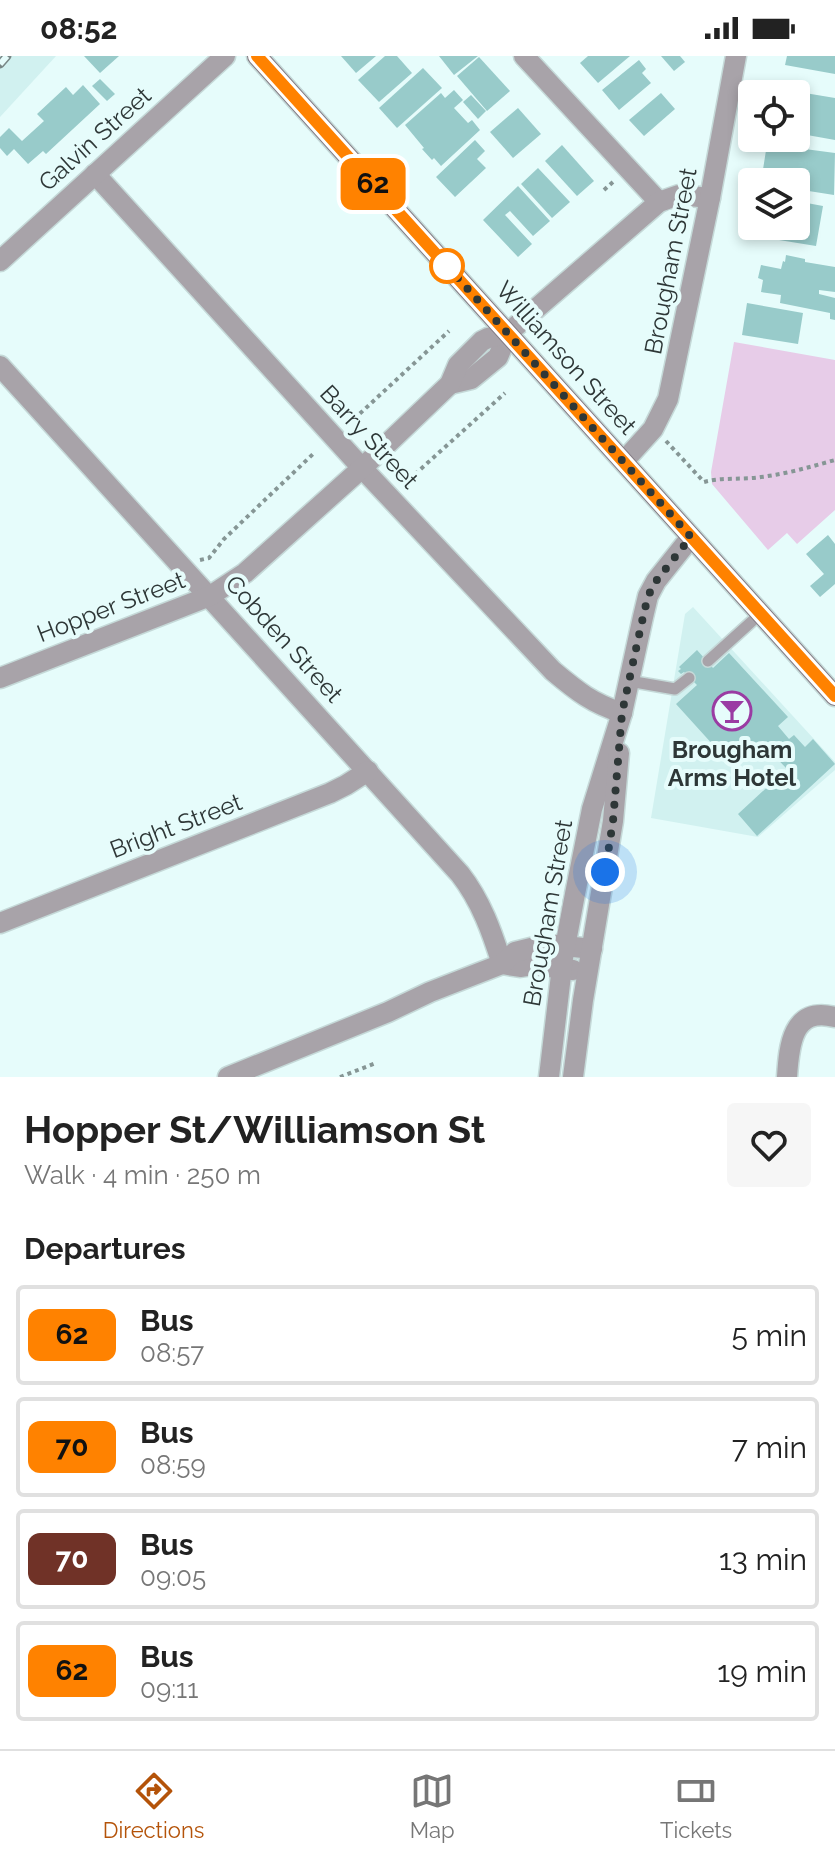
<!DOCTYPE html>
<html lang="en">
<head>
<meta charset="utf-8">
<style>
	:root { --surface:#fff; --page:#f6f6f6; --text:#222; --muted:#767676; --line:#e0e0e0; --accent:#b45309 }
	body { margin:0; font-family:Raleway,sans-serif; background:var(--page); color:var(--text); height:100vh; display:flex; flex-direction:column; font-size:30px; white-space:nowrap }
	* { box-sizing:border-box; margin:0 }
	p { font-size:26px; color:var(--muted) }
	.icon { flex:none; width:44px; height:44px; fill:none; stroke:currentColor; stroke-width:2; stroke-linecap:round; stroke-linejoin:round }
	.map { position:relative; height:1021px; overflow:hidden }
	.side { display:flex; flex-direction:column; background:var(--surface); flex:1 }
	.side>* { flex:none }
	.badge { padding:0 16px; border-radius:12px; font-size:28px; line-height:52px }
	.tools { position:absolute; left:738px; top:24px; display:grid; gap:16px }
	.tools a { display:grid; place-items:center; width:72px; height:72px; border-radius:8px; background:var(--surface); box-shadow:0 4px 12px #0003; font-size:40px }
	.you { position:absolute; width:40px; height:40px; margin:-20px; border:6px solid #fff; border-radius:50%; background:#1a73e8; box-shadow:0 0 0 12px #1a73e833 }
	.map>.badge { position:absolute; translate:-50% -50%; box-shadow:0 0 0 4px #fff }
	h2 { padding:0 24px; font-size:30px; line-height:72px }
	.round { display:grid; place-items:center; flex:none; width:84px; height:84px; border-radius:8px; background:var(--page) }
	.headline { display:flex; align-items:center; justify-content:space-between; height:136px; padding:0 24px }
	h1 { font-size:38px; font-weight:700; line-height:60px }
	ul { padding:0; list-style:none }
	li { display:flex; align-items:center; gap:24px; height:100px; margin:0 16px 12px; padding:0 8px; border:4px solid var(--line); border-radius:8px }
	li div { flex:1 }
	li b { display:block; font-size:30px }
	li em { font-style:normal }
	li .badge { min-width:88px; font-weight:700; text-align:center }
	.status { display:flex; justify-content:space-between; align-items:center; height:56px; padding:0 40px; background:var(--surface); direction:ltr }
	.status svg { height:22px; fill:currentColor }
	.dock { display:flex; justify-content:space-around; align-items:center; height:112px; border-top:2px solid var(--line); background:var(--surface); font-size:22px; color:var(--muted) }
	.dock a { display:grid; justify-items:center; gap:4px }
	.dock .current { color:var(--accent) }
	.map>svg:first-child { display:block }
</style>
</head>
<body>
<div class="status"><b>08:52</b><svg viewBox="0 0 49 12"><path d="M0 12V9h3v3zM5 12V6h3v6zM10 12V3h3v9zM15 12V0h3v12zM26 1h20v11H26zM47 4h2v5h-2z"/></svg></div>
<div class="map">
<svg width="835" height="1021" viewBox="0 0 835 1021">
	<rect width="100%" height="100%" fill="#e6fcfb"/>
	<g fill="#d1f1f0">
		<path d="M0 0H56L0 61Z"/>
		<path d="M693 551 835 706V714L758 781 651 762 685 558Z"/>
	</g>
	<path fill="#e7cce8" d="M734 286 835 304V454L797 488 787 477 768 494 712 428 711 416Z"/>
	<g fill="#98cbca">
		<path d="M84 0H119L100 17Z"/>
		<path d="M341 0H376L356 17Z"/>
		<path d="M385 0H397L412 17 379 46 358 24Z"/>
		<path d="M439 0H478L454 19Z"/>
		<path d="M588 0H630L598 27 580 7Z"/>
		<path d="M661 0H680L685 6 674 15Z"/>
		<path d="M787 0H835V18L785 9Z"/>
		<path d="M479 1 510 35 487 55 457 20Z"/>
		<path d="M639 4 646 13 642 17 651 27 619 54 602 34Z"/>
		<path d="M423 12 442 32 397 72 379 52Z"/>
		<path d="M100 23 115 38 107 45 92 30Z"/>
		<path d="M83 29 100 48 46 98 43 95 28 108 14 93 7 100 0 92V81L9 72 22 85 44 65 37 58 66 31 73 39Z"/>
		<path d="M454 34 463 44 454 52 468 67 472 64 480 74 441 110 434 102 432 104 422 93 424 92 405 69 441 37 445 42Z"/>
		<path d="M793 35 835 42V84L796 77V38H793Z"/>
		<path d="M661 37 675 53 644 80 629 64Z"/>
		<path d="M471 39 486 55 478 63 463 46Z"/>
		<path d="M518 52 541 78 513 102 490 76Z"/>
		<path d="M475 84 485 95 477 103 486 112 455 141 436 121Z"/>
		<path d="M767 88 835 97 834 139 796 133V126H761Z"/>
		<path d="M562 89 594 125 577 140 545 105Z"/>
		<path d="M538 112 570 146 552 162 521 128Z"/>
		<path d="M518 130 550 165 533 180 510 155 505 159 532 188 518 201 483 164Z"/>
		<path d="M796 145 823 150 816 190 779 184 782 170H796Z"/>
		<path d="M786 199 805 203V206L835 211V236L819 234V238L835 242V264L830 263V257L780 247 781 239 761 236 763 224 758 222 761 209 781 213 783 205 785 206Z"/>
		<path d="M747 247 803 257 798 288 742 279Z"/>
		<path d="M828 479 835 488V528L820 541 810 530 824 518 806 498Z"/>
		<path d="M697 594 713 612 729 597 788 661 778 670 789 683 794 679 805 691 813 683 835 708 757 780 738 758 787 713 761 686 735 709 726 699 724 701 676 648 697 629 684 616 681 618 678 615 681 613 679 611Z"/>
	</g>
	<g fill="none" stroke-linecap="round" stroke-linejoin="round">
		<g stroke="#c5d9d8" stroke-width="14">
			<g id="lane">
				<path d="M708 605 760 558"/>
				<path d="M629 625 675 633 689 622"/>
			</g>
		</g>
		<g stroke="#c5d9d8" stroke-width="23">
			<g id="street">
				<path d="M524 0 659 146"/>
				<path d="M95 118 362 412 553 615C578 636 592 647 622 657"/>
				<path d="M0 205 225 0"/>
				<path d="M0 310 460 818C481 845 492 876 502 908"/>
				<path d="M450 328 471 323 498 301 508 277 659 146 679 139 710 142"/>
				<path d="M624 405 653 373 668 343 710 142 736 0"/>
				<path d="M0 622 210 540 245 517 362 412 450 328 458 309 482 285 488 282 508 277"/>
				<path d="M0 867 330 737 346 729 368 715"/>
				<path d="M502 908 520 911 533 909 573 914"/>
				<path d="M228 1021 388 956 430 936 502 908 515 896 547 888 592 893"/>
				<path d="M549 1021 563 902 575 838 592 753 622 657 643 561 648 540 656 525 691 481"/>
				<path d="M573 1021 583 944 613 765 619 697"/>
				<path d="M787 1021C789 990 792 950 835 961"/>
			</g>
		</g>
		<g stroke="#c5d9d8" stroke-width="23">
			<path id="secondary" d="M257 0 835 640"/>
		</g>
		<g stroke="#869695" stroke-width="4" stroke-dasharray="4 4" stroke-linecap="butt">
			<path d="M604 134 614 125"/>
			<path d="M354 363 449 275"/>
			<path d="M666 385 704 426C722 421 742 424 761 421 786 418 810 411 835 404"/>
			<path d="M403 429 505 337"/>
			<path d="M200 504 209 502 224 483 313 398"/>
			<path d="M340 1021 376 1007"/>
		</g>
		<use href="#lane" stroke="#a8a3a9" stroke-width="11"/>
		<use href="#street" stroke="#a8a3a9" stroke-width="20"/>
		<use href="#secondary" stroke="#837b83" stroke-width="20"/>
		<g stroke="#788786" stroke-width="9">
			<path id="rail" d="M0 8 7 0"/>
		</g>
		<use href="#rail" stroke="#e6fcfb" stroke-width="6" stroke-dasharray="18" stroke-linecap="butt"/>
	</g>
	<g fill="none" stroke-linecap="round" stroke-linejoin="round">
		<g stroke="#fff" stroke-width="18">
			<path id="line" d="M257 0 835 640"/>
		</g>
		<use href="#line" stroke="#ff8200" stroke-width="12"/>
		<path stroke="#2e3737" stroke-width="8" stroke-dasharray="0 14.4" d="M447 210 438 200 691 481 656 525 648 540 643 561 622 657 613 765 605 816"/>
	</g>
	<defs>
		<g id="bar-ring" transform="scale(2)"><circle r="9.5" fill="#e6fcfb" stroke="#9a3ba3" stroke-width="1.5"/><path d="M-6-5H6L.8 .8V4.5H3.5V6h-7V4.5H-.8V.8Z" fill="#9a3ba3"/></g>
	</defs>
	<g fill-rule="evenodd">
		<use href="#bar-ring" x="732" y="655"/>
	</g>
	<circle fill="#fff" stroke="#ff8200" stroke-width="4" cx="447" cy="210" r="16"/>
	<g text-anchor="middle" stroke-width="8" stroke-linejoin="round" paint-order="stroke">
		<g font-size="24" fill="#2e3737" stroke="#e6fcfb">
			<text transform="translate(95 83) rotate(-42)" y="8">Galvin Street</text>
			<text transform="translate(671 205) rotate(-79)" y="8">Brougham Street</text>
			<text transform="translate(566 302) rotate(48)" y="8">Williamson Street</text>
			<text transform="translate(369 381) rotate(47)" y="8">Barry Street</text>
			<text transform="translate(111 551) rotate(-21)" y="8">Hopper Street</text>
			<text transform="translate(284 583) rotate(48)" y="8">Cobden Street</text>
			<text transform="translate(176 770) rotate(-21)" y="8">Bright Street</text>
			<text transform="translate(548 857) rotate(-80)" y="8">Brougham Street</text>
		</g>
		<g font-size="24" font-weight="bold" fill="#2e3737" stroke="#e6fcfb">
			<text x="732" y="702">Brougham<tspan x="732" dy="28">Arms Hotel</tspan></text>
		</g>
	</g>
</svg>
<div class="tools">
<a><svg class="icon" aria-label="locate" viewBox="0 0 24 24"><circle cx="12" cy="12" r="6"/><path d="M12 2v4M12 18v4M2 12h4M18 12h4"/></svg></a>
<a><svg class="icon" aria-label="layers" viewBox="0 0 24 24"><path d="M12 4l9 5-9 5-9-5zM3 14l9 5 9-5"/></svg></a>
</div>
<div class="you" style="left:605px;top:816px"></div>
<b class="badge" style="left:373px;top:128px;background:#ff8200;color:#111">62</b>
</div>
<section class="side">
<div class="headline"><div><h1>Hopper St/Williamson St</h1><p>Walk · 4 min · 250 m</p></div><a class="round"><svg class="icon" aria-label="heart" viewBox="0 0 24 24"><path d="M12 20l-8-8c-3-5 5-10 8-4 3-6 11-1 8 4z"/></svg></a></div>
<h2>Departures</h2>
<ul>
<li><span class="badge" style="background:#ff8200;color:#111">62</span><div><b>Bus</b><p>08:57</p></div><em>5 min</em></li>
<li><span class="badge" style="background:#ff8200;color:#111">70</span><div><b>Bus</b><p>08:59</p></div><em>7 min</em></li>
<li><span class="badge" style="background:#703227;color:#fff">70</span><div><b>Bus</b><p>09:05</p></div><em>13 min</em></li>
<li><span class="badge" style="background:#ff8200;color:#111">62</span><div><b>Bus</b><p>09:11</p></div><em>19 min</em></li>
</ul>
</section>
<nav class="dock">
<a class="current"><svg class="icon" aria-label="directions" viewBox="0 0 24 24"><path d="M12 3l9 9-9 9-9-9zM9 14v-3h6M13 9l2 2-2 2"/></svg>Directions</a>
<a><svg class="icon" aria-label="map" viewBox="0 0 24 24"><path d="M3 6l6-2 6 2 6-2v14l-6 2-6-2-6 2zM9 4v14M15 6v14"/></svg>Map</a>
<a><svg class="icon" aria-label="tickets" viewBox="0 0 24 24"><path d="M3 7h18v10H3zM15 7v10"/></svg>Tickets</a>
</nav>
</body>
</html>
